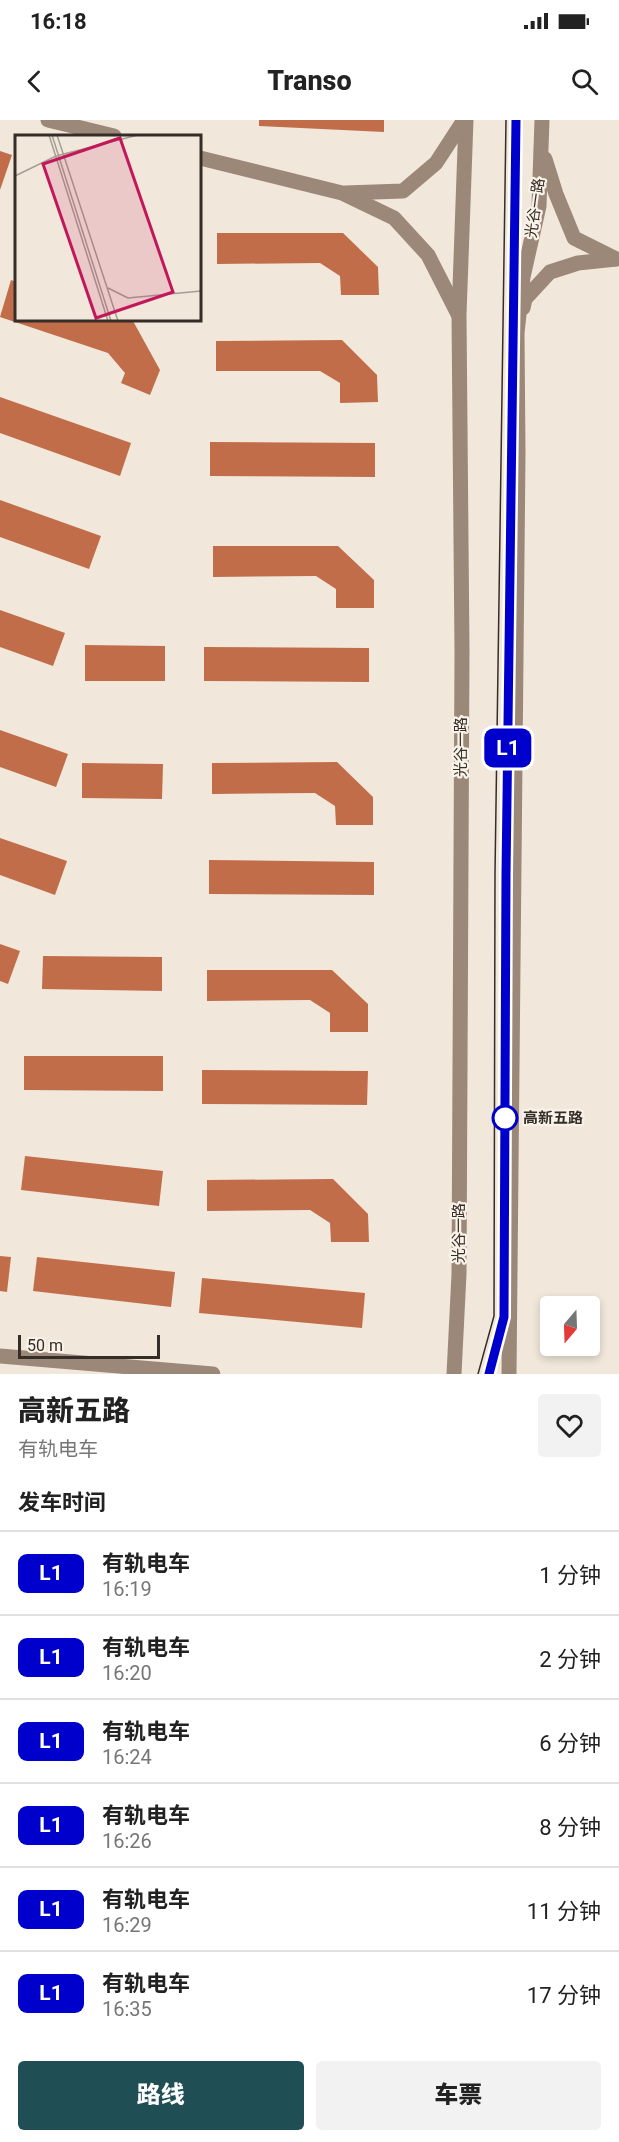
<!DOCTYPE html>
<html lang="zh">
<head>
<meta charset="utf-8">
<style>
	:root { --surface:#fff; --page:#f2f2f2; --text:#222; --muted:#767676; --line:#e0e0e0; --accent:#1f4f55 }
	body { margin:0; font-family:Roboto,"Noto Sans SC",sans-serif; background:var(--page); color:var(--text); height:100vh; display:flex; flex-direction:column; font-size:22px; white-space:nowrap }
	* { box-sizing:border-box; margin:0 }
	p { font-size:20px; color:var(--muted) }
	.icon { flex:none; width:33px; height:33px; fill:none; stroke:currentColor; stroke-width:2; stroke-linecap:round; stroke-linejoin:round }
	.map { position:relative; height:1254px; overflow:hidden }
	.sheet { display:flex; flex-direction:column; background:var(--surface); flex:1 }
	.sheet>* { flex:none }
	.badge { padding:0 12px; border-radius:9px; font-size:21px; line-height:39px }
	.needle { width:39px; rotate:199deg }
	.tools { position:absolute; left:540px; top:1176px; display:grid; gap:12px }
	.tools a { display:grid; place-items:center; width:60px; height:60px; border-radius:6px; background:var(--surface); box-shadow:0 3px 9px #0003; font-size:30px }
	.scale { position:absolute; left:18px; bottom:15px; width:142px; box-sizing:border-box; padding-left:6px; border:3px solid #352d28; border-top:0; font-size:16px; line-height:21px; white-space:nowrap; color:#352d28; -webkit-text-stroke:4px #f9f2e8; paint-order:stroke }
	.map>.badge { position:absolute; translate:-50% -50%; box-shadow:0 0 0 3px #fff }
	h2 { padding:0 18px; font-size:22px; line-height:54px }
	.round { display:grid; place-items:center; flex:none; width:63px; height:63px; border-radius:6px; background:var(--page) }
	.overview { display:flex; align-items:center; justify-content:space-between; height:102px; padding:0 18px }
	h1 { font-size:28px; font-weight:800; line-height:45px }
	.primary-button { display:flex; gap:12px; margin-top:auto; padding:12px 18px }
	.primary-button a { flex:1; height:69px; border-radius:6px; background:var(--accent); color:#fff; font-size:24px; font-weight:800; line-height:69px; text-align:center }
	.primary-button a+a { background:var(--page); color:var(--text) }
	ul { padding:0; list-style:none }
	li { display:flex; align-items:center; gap:18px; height:84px; padding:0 18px; border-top:2px solid var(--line) }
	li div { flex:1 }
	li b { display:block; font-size:22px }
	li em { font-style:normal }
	li .badge { min-width:66px; font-weight:700; text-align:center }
	.status { display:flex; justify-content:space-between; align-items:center; height:42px; padding:0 30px; background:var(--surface); direction:ltr }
	.status svg { height:16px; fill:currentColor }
	header { display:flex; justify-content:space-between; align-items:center; height:78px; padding:0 18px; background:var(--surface); font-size:27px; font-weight:800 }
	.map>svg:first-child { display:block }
</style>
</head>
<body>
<div class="status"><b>16:18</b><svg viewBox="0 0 49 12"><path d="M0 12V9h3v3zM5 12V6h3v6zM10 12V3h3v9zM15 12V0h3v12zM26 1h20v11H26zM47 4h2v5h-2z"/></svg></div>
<header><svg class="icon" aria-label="back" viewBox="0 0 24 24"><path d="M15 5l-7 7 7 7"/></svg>Transo<svg class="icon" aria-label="search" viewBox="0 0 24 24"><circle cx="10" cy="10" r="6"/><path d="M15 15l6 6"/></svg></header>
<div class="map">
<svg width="619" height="1254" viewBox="0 0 619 1254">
	<rect width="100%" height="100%" fill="#f1e8db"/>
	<g fill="#c26d49">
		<path d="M259 0H384V12L259 6Z"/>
		<path d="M0 31 12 35 0 70Z"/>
		<path d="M217 113H343L378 147 379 175H341L340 156 320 143 217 144Z"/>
		<path d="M11 160 16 162V200L133 201 160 250 150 275 121 263 125 253 108 233 0 197Z"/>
		<path d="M342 220 377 255 378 282 340 283V263L320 251H216V221Z"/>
		<path d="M0 277 131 323 120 356 0 313Z"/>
		<path d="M210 322 375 323V357L210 356Z"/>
		<path d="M0 380 101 416 89 449 0 417Z"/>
		<path d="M213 426H338L374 460V488H336V469L316 456 213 457Z"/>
		<path d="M0 490 65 513 53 546 0 527Z"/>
		<path d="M85 525 165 526V561H85Z"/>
		<path d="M204 527 369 528V562L204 561Z"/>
		<path d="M0 610 68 634 56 667 0 647Z"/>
		<path d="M337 642 373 677V705H336L335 686 315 673 212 674V643Z"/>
		<path d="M82 643 163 644 162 679 82 678Z"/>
		<path d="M0 718 67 741 55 775 0 755Z"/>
		<path d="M209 740 374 742V775L209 774Z"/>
		<path d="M0 824 20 831 8 864 0 861Z"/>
		<path d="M43 836 162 837V871L42 869Z"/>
		<path d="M207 850H332L368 884V912H330V893L310 880 207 881Z"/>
		<path d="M24 936H163V971L24 970Z"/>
		<path d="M202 950 368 951 367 985 202 984Z"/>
		<path d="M25 1036 163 1051 159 1086 21 1070Z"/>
		<path d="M333 1059 368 1094 369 1122H331L330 1103 310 1090 207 1091V1060Z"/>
		<path d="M0 1136 11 1137 7 1172 0 1171Z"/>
		<path d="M37 1137 175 1152 171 1187 33 1171Z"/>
		<path d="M202 1158 365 1173 362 1208 199 1193Z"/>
	</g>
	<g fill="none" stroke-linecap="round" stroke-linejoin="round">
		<g stroke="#9c8879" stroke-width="15">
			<path d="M48 0 114 16"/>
			<path d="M200 38 342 73 394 98 428 135 458 194"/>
			<path d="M545 39 556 74 574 118 616 139"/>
			<path d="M345 73 403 71 436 43 464 0"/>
			<path d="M523 188 525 179 550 152 578 143 616 139"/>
			<path d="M0 1236 213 1254"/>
			<path d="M454 1254 459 1154 462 531 459 195 466 0"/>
			<path d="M509 1254 518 334 517 213 523 157 539 86 542 0"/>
		</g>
		<g stroke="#352d28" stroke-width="1.5">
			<path d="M478 1254 494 1196 495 753 506 0"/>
			<path d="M489 1254 504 1197 506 754 516 0"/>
		</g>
	</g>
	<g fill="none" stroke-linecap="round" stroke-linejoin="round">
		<g stroke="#fff" stroke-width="14">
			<path id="line" d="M489 1254 504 1197 506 754 516 0"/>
		</g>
		<use href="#line" stroke="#0000cd" stroke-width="9"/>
	</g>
	<circle fill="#fff" stroke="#0000cd" stroke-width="3" cx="505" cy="998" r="12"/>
	<g text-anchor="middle" stroke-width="4.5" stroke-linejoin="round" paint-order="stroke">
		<g font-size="15" fill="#352d28" stroke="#f9f2e8">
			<text transform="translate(535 88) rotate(-82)" y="5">光谷一路</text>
			<text transform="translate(461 627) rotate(-90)" y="5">光谷一路</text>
			<text transform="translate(459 1113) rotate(-90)" y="5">光谷一路</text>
		</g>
		<g font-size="15" font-weight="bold" fill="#352d28" stroke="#f9f2e8" text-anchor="start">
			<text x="523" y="1003">高新五路</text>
		</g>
	</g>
	<g transform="translate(15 15)">
		<rect width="186" height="186" fill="#f1e8db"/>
		<path fill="none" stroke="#a69d93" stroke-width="1.5" d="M34 0 93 186M37 0 96 186M42 0 103 186M0 41 41 21 123 0M93 153 113 163M113 163 186 156"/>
		<path fill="#c2185b" fill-opacity="0.15" stroke="#c2185b" stroke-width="3" d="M105 3 158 157 81 183 28 29Z"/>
		<rect width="186" height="186" fill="none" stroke="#352d28" stroke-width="3"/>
	</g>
</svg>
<div class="tools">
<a><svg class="needle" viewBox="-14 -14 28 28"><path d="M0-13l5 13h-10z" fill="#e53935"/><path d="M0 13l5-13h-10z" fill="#767676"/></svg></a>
</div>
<div class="scale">50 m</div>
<b class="badge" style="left:508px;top:628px;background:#0000cd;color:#fff">L1</b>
</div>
<section class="sheet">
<div class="overview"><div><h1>高新五路</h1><p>有轨电车</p></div><a class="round"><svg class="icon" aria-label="heart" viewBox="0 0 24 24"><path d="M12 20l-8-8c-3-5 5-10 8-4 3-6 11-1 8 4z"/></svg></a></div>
<h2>发车时间</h2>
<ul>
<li><span class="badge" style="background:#0000cd;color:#fff">L1</span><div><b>有轨电车</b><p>16:19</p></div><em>1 分钟</em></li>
<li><span class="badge" style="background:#0000cd;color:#fff">L1</span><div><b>有轨电车</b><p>16:20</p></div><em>2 分钟</em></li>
<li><span class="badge" style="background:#0000cd;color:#fff">L1</span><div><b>有轨电车</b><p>16:24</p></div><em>6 分钟</em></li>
<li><span class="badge" style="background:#0000cd;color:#fff">L1</span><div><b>有轨电车</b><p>16:26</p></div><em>8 分钟</em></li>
<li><span class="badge" style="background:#0000cd;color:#fff">L1</span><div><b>有轨电车</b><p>16:29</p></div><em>11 分钟</em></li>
<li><span class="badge" style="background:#0000cd;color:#fff">L1</span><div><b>有轨电车</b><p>16:35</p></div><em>17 分钟</em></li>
</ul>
<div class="primary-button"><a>路线</a><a>车票</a></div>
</section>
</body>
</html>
